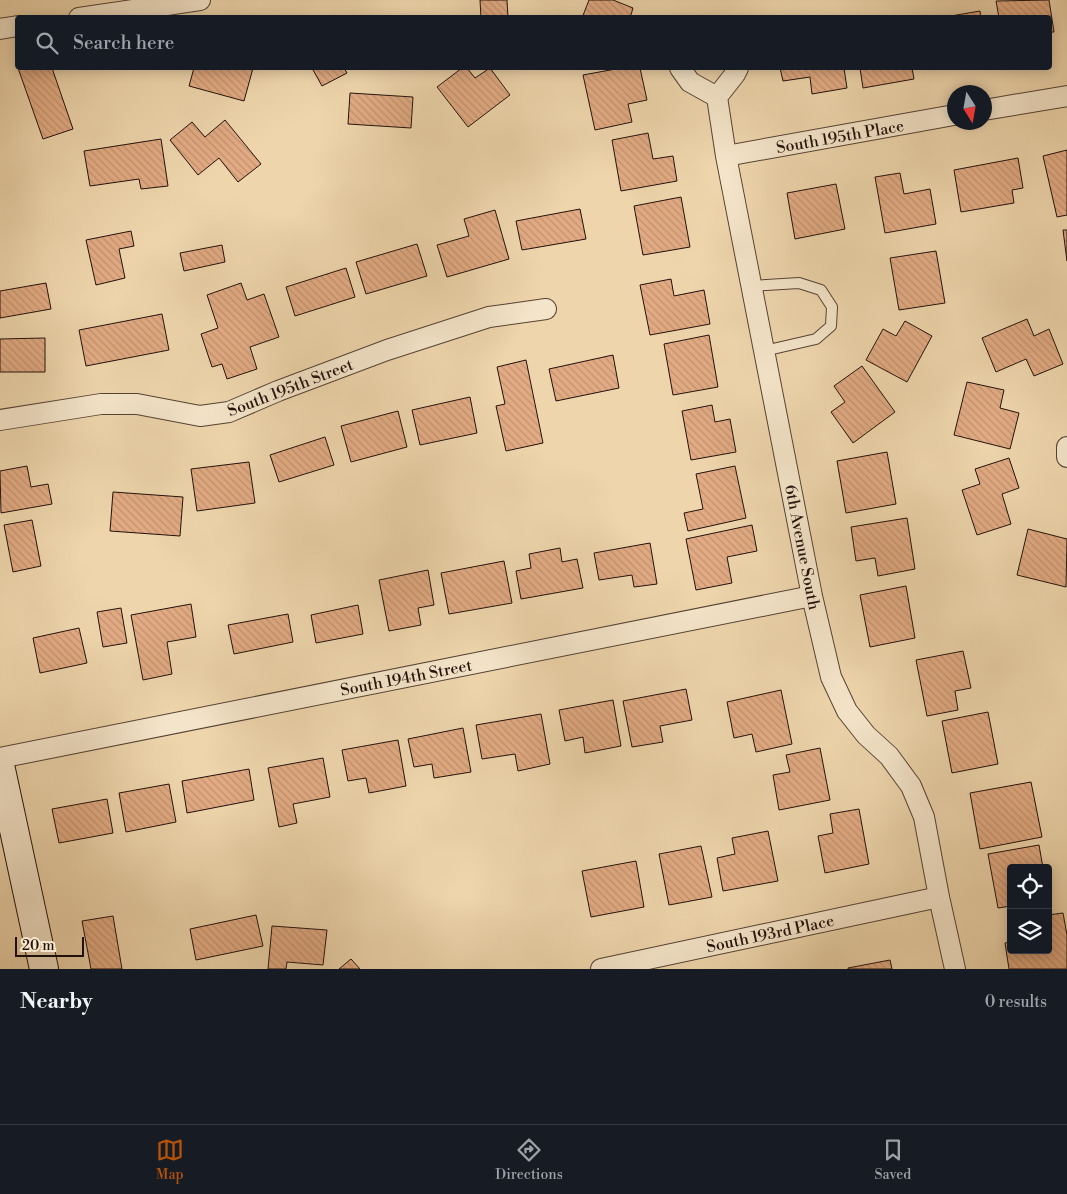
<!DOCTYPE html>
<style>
:root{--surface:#171b24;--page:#20242c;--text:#f1f3f6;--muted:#9ea1a6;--line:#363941;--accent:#b45309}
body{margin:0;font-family:"Libre Bodoni",serif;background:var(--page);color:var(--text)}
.controls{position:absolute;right:15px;bottom:15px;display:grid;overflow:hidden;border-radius:5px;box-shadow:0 2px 12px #0003}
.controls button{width:45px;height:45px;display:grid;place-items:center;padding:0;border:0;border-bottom:1px solid var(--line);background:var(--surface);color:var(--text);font:25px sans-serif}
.compass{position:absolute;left:947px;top:85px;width:45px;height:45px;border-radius:50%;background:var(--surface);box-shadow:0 2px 12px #0003;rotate:169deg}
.scale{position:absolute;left:15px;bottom:12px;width:69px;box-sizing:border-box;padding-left:5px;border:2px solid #22110b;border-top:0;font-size:14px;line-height:18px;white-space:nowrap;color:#22110b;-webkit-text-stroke:4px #f4e4c9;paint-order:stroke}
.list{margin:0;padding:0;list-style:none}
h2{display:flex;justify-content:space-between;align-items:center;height:65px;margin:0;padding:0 20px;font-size:21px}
h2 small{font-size:16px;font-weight:400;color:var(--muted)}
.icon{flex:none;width:28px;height:28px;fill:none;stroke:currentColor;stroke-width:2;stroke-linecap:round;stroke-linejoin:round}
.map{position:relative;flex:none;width:1067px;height:969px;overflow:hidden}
.search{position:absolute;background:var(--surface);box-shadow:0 2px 12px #0003;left:15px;right:15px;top:15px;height:55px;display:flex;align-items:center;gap:12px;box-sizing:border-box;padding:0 18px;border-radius:5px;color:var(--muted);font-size:19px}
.sheet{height:155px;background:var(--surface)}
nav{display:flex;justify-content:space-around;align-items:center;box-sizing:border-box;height:70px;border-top:1px solid var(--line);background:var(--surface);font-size:14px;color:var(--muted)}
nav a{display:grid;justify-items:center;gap:2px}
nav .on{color:var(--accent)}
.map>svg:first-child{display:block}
.building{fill:url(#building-back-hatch);stroke:#22110b}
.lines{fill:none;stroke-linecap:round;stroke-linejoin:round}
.lane-casing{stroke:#554233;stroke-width:12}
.street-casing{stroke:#554233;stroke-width:22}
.secondary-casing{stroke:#22110b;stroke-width:30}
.lane{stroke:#f4e4c9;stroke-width:10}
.street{stroke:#f4e4c9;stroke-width:20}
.secondary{stroke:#f4e4c9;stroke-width:28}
.labels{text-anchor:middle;stroke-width:4;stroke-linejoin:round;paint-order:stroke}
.street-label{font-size:16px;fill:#22110b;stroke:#f4e4c9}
</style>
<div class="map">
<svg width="1067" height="969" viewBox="0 0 1067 969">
<defs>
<pattern id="building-back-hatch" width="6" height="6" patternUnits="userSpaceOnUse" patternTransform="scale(1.25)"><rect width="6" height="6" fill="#e2ab83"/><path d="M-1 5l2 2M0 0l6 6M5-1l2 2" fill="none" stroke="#c29270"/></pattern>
</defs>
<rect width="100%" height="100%" fill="#eed5ac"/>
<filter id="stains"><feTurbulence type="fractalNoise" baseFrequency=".004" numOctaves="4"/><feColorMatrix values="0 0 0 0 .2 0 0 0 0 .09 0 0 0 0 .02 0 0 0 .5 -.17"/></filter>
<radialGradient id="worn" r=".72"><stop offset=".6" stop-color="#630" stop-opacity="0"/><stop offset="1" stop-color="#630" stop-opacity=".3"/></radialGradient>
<!-- building -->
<path class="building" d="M480,0H507L508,18H481Z
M589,0H613L633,8L630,18H582Z
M1049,0L1054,32H1050V18H999L996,1Z
M980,11L981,18H939Z
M18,68H52L73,129L43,139Z
M194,68H253L244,101L189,86Z
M312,68H344L347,73L322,86Z
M462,68H467L475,78L490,68L510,95L468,127L437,87Z
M621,68H640L647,100L628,104L632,122L595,130L583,75Z
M780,68H844L847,88L812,94L810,77L783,81Z
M860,68H912L914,79L863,88Z
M350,93L413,97L411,128L348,124Z
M225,120L261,164L238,182L219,158L198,175L170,140L192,122L205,137Z
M648,133L653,159L673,156L677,181L621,191L612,140Z
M161,139L168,186L141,189L139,179L90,186L84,151Z
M1067,150V215L1057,217L1043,156Z
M1018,158L1023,188L1012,190L1014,203L961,212L954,170Z
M900,173L904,194L930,189L936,224L885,233L875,177Z
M836,184L845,229L795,239L787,193Z
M681,197L690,247L643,255L634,206Z
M580,209L586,239L522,250L516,221Z
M495,210L509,259L447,277L437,245L469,236L464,219Z
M1063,230H1067V261Z
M131,231L134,246L119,249L125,278L96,285L86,240Z
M417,244L427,276L366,294L356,262Z
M222,245L225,262L184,271L180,253Z
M936,251L945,303L899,310L890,258Z
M346,268L355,297L295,316L286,287Z
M671,279L674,296L704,290L710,324L650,335L640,285Z
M46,283L51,309L0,318V291Z
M241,283L247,300L264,294L279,337L250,347L257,369L227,379L222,364L212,367L201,334L218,328L207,295Z
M162,314L169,350L86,366L79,330Z
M1027,319L1034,336L1049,329L1063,364L1034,376L1026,359L996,372L982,338Z
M905,321L932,336L907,382L866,360L883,329L896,336Z
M709,335L718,387L673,395L664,344Z
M45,338V372H0V339Z
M613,355L619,388L556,401L549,369Z
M526,360L543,443L506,451L496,406L505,404L497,367Z
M862,366L895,412L853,443L831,412L845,402L834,386Z
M967,382L1004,390L1000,408L1019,413L1010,449L954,435Z
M470,397L477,433L420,445L412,410Z
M712,405L715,422L730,419L736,452L691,460L682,411Z
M398,411L407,447L351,462L341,426Z
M325,437L334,465L279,482L270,455Z
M887,452L896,504L846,513L837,461Z
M1009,458L1019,488L1002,494L1011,524L977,535L962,490L980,484L975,469Z
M249,462L255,503L197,511L191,469Z
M27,466L31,487L48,484L52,504L1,513L0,471Z
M735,466L746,518L688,531L684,513L703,509L696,474Z
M113,492L183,497L180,536L110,531Z
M907,518L915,569L878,576L875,558L856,561L851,527Z
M32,520L41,566L13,572L4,525Z
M752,525L757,551L727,557L732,583L696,590L686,539Z
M1028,529L1067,539L1066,587L1017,575Z
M650,543L657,584L634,587L632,575L599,580L594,553Z
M560,548L562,562L577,559L583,588L521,599L516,571L531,568L529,554Z
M504,561L512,603L449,614L441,573Z
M428,570L434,605L418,608L421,625L389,631L379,580Z
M906,586L915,638L870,647L860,595Z
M191,604L196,637L167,642L172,674L143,680L131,615Z
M358,605L363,634L316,643L311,615Z
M121,608L127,643L103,647L97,612Z
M288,614L293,642L234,654L228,625Z
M79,628L87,663L40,673L33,638Z
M963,651L971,688L955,691L958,710L927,716L916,660Z
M686,689L692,720L660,726L663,742L632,747L623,701Z
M781,690L792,744L756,752L752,734L734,738L727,702Z
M613,700L621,746L585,753L583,737L565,741L559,710Z
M988,712L998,764L952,773L942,721Z
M541,714L550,764L518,771L515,754L482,759L476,725Z
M463,728L471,772L434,778L432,764L414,767L408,739Z
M398,740L406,786L369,793L366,778L348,781L342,750Z
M820,748L830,800L779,810L773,775L790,772L786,755Z
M323,758L330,797L293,804L297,823L279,827L268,768Z
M249,769L254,800L187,813L182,781Z
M1031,782L1042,837L980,849L970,793Z
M169,784L176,822L126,832L119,793Z
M107,799L113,833L59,843L52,809Z
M859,809L869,864L825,873L818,836L833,833L830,814Z
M768,831L778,881L723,891L717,858L735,854L732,838Z
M1039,845L1043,868H1011V906L998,908L988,854Z
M701,846L712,897L669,905L659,854Z
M636,861L644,907L591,917L582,871Z
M1063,913L1067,935V969H1009L1005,943L1011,942V950H1048V915Z
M256,915L263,946L196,960L190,929Z
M113,916L122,969H91L82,921Z
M272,926L327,930L323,965L287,962L286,969H268Z
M351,959L360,969H339Z
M890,960L892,969H848V968Z"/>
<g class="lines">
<!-- lane casing -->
<g class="lane-casing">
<path id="lane" d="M751,286L799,283L821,290L832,307L831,326L816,339L764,351"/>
</g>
<!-- street casing -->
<g class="street-casing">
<path id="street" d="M79,18L200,0
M0,29L18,26
M680,68L690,82L717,97
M738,68L735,74L717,97L726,156L812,596L831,677L847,711L866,735L889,756L911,786L924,817L939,897L955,969
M984,110L1067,96
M726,156L954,115
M0,420L101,404H137L200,416L229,412L278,391L387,350L489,317L546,309
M1067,447V457
M0,758L812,596
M601,969L939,897"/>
</g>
<!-- secondary casing -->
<g class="secondary-casing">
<path id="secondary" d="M0,765L44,969"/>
</g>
<!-- lane -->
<use href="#lane" class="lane"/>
<!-- street -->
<use href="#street" class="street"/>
<!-- secondary -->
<use href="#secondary" class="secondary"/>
</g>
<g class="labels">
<!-- street labels -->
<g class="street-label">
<text transform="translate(840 136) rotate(-10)" y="6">South 195th Place</text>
<text transform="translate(290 387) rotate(-21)" y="6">South 195th Street</text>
<text transform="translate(803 547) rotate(79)" y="6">6th Avenue South</text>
<text transform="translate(406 677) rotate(-11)" y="6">South 194th Street</text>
<text transform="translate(770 933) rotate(-12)" y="6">South 193rd Place</text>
</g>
</g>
<rect width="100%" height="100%" filter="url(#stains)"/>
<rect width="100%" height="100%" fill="url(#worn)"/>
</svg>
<div class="controls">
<button><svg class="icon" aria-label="locate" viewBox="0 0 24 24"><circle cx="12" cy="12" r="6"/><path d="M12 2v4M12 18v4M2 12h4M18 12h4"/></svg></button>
<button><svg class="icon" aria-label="layers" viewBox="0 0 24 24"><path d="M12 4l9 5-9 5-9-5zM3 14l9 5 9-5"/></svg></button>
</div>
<svg class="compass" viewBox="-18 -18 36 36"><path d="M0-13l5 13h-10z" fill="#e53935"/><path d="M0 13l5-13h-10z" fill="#9ea1a6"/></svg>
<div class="scale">20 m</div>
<div class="search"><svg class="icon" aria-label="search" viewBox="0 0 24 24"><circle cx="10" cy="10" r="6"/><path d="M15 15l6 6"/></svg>Search here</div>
</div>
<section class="sheet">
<h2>Nearby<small>0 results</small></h2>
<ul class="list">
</ul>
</section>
<nav>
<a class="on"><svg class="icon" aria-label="map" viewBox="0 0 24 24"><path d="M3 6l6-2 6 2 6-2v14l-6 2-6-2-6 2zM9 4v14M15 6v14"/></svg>Map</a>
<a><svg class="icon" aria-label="directions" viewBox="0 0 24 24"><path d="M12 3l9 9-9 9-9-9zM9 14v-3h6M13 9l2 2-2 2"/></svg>Directions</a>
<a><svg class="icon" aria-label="saved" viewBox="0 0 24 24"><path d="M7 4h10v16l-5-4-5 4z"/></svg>Saved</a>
</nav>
